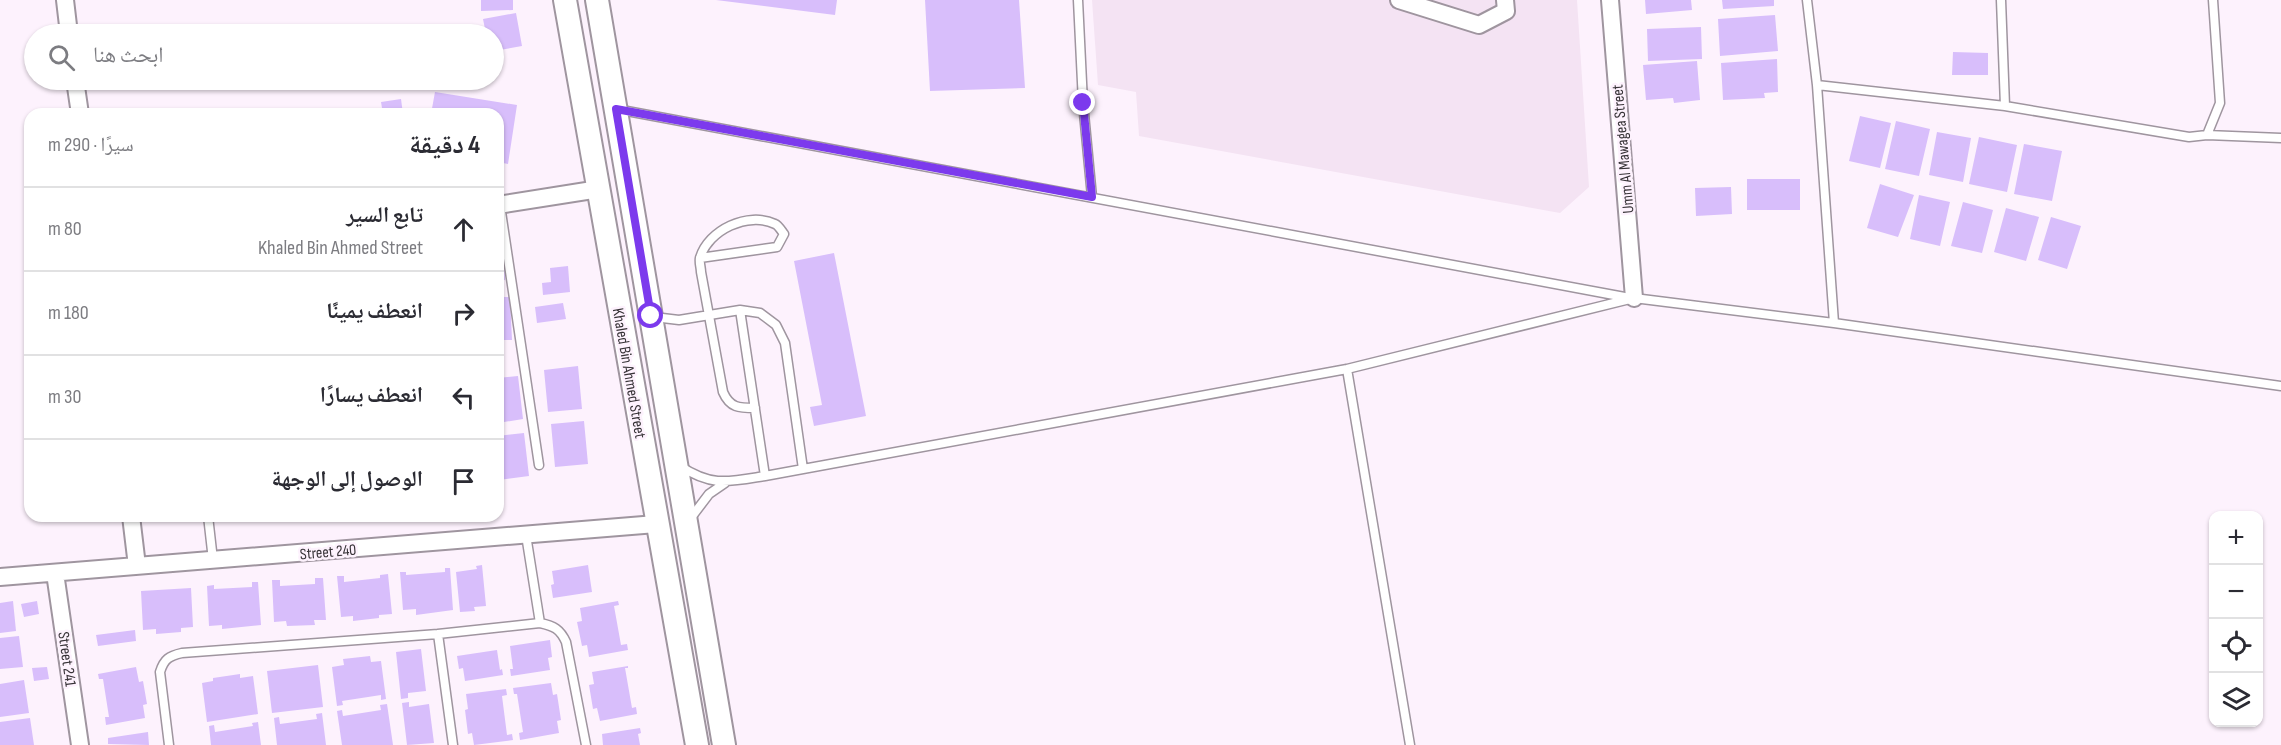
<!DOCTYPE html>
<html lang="ar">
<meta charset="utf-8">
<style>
:root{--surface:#fff;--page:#f7f7f7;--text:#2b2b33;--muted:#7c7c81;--line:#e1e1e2}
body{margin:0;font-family:"Sofia Sans Condensed","Noto Naskh Arabic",sans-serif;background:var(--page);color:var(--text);direction:rtl}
.controls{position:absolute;right:18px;bottom:18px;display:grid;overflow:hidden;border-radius:12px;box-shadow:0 2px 4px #0004}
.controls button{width:54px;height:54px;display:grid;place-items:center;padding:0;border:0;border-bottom:2px solid var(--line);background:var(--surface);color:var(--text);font:30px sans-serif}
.stop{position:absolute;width:18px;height:18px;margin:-14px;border:4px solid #7c3aed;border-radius:50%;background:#fff}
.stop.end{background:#7c3aed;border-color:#fff;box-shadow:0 2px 6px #0008}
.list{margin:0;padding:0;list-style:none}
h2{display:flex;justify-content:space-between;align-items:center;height:78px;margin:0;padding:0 24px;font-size:26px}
h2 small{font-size:20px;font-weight:400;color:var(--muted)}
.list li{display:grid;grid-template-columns:39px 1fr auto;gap:18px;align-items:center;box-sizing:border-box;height:84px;padding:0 24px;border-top:2px solid var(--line)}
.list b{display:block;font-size:22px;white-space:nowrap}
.list p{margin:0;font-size:20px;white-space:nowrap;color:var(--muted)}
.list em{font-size:20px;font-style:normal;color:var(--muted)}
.icon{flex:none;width:33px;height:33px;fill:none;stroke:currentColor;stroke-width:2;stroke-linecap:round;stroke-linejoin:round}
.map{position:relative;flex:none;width:2281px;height:745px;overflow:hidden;direction:ltr}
.search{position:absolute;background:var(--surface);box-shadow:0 2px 4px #0004;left:24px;top:24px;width:480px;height:66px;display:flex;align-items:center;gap:15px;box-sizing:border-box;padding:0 21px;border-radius:33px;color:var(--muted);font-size:22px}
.panel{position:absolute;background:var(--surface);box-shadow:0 2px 4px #0004;left:24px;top:108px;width:480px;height:414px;border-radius:18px;direction:rtl}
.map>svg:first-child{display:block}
.built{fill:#f4e3f3}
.building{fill:#d8befb}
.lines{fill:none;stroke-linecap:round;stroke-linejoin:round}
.service-casing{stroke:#9f959f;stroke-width:11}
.minor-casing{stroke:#9f959f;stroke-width:20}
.secondary-casing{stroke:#9f959f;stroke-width:26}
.service{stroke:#fff;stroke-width:8}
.minor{stroke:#fff;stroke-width:16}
.secondary{stroke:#fff;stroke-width:22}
.route{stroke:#7c3aed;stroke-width:8}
.labels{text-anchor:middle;stroke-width:5;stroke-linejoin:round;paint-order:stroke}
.street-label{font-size:16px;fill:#373337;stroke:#fdf2fd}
</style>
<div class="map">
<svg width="2281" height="745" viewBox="0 0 2281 745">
<rect width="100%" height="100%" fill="#fdf2fd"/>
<!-- built -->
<path class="built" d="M1092,0H1577L1589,187L1560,213L1139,136L1136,92L1098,85Z"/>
<!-- building -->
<path class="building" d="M481,0H513V10L481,11Z
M716,0H837L835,15Z
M925,0H1019L1025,88L930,91Z
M1645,0H1691L1692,10L1646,14Z
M1722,0H1774V6L1723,9Z
M516,13L522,46L494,51V34H486L483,19Z
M1775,15L1778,51L1720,56L1718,19Z
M1701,27L1702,59L1648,61L1647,29Z
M1953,52L1988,53V75H1952Z
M1777,59L1778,92L1764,93L1765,98L1723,100L1721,63Z
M1697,61L1700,100L1674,103L1673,98L1646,100L1643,65Z
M435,92L517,105L508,164L498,162V114H431Z
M401,99L403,114H383L381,102Z
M1860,116L1891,123L1880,168L1849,161Z
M1896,121L1930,129L1919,176L1885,169Z
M1937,132L1971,138L1963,182L1929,175Z
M1979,137L2017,145L2007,192L1969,184Z
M2024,144L2062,151L2052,201L2014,194Z
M1747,179H1800V210H1747Z
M1880,184L1914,195L1898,237L1867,228Z
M1731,187L1732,214L1696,216L1695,188Z
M1919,195L1950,202L1940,246L1910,239Z
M1963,202L1993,210L1982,253L1951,246Z
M2006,208L2039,217L2026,261L1994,252Z
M2051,217L2081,226L2067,269L2038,260Z
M503,236L505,280L498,281V237Z
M834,253L866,416L814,426L810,407L822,405L794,261Z
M568,266L570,292L543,295L542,283L551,282L550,268Z
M498,297H510L512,340H498Z
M563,303L566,319L537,323L535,307Z
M578,366L582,409L548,412L544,370Z
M518,376L523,419L498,423V378Z
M584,421L588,464L555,467L551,424Z
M524,433L529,476L499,480L498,436Z
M482,565L486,606L474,607L475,611L460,612L456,572L477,569L476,566Z
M588,565L592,592L553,598L551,585L554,584L552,571Z
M445,568H450L453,610L416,615V609L403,610L400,572H406V575L445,572Z
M388,574L392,614L379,615V618L353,621V616L341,617L337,576H344V582L380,578V575Z
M315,578H323L326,620H314L315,625L287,626L286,621L274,622L272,580H280V586L315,584Z
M252,582H258L261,625L222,629V625L209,626L207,586L214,585V589L252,587Z
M191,588L193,627L181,628V632L156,634V629L143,630L141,591Z
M13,601L16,631L0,633V603Z
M37,601L39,614L24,617L21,604Z
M618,601L619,605L614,606L621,645L627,644L628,650L589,657L587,645L582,646L577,622L582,621L580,608Z
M135,630L136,641L98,646L96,635Z
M19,636L23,667L0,669V638Z
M550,640L552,657L548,658L550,670L511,676L510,669H513L510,646Z
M421,649L426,691L408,693V698L401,699L396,652Z
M497,650L500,670L502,669L503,675L465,681L463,668L459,669L457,656Z
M370,656L371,662L381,661L386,699L381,700V695L342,701L343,705L337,706L332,667L344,665L343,659Z
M318,665L323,707L272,713L267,671Z
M628,666V668H625L632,708L636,707L637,714L600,721L597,708L593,709L589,685L594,684L592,672Z
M47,667L49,679L34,681L32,668Z
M136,667L139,682L143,681L147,704L143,705L145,718L106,725L105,717H109L103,679H99L98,674Z
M240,674V678L253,676L258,714L207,722L202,683L213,681V678Z
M24,680L29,713L0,717V684Z
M551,683L553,695L557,694L561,720L557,721L559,733L520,740L519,733L523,732L517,694H514L513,688Z
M506,689L507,695L502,696L507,735L512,734L513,740L474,745L472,733L468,734L465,710L468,709L466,694Z
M409,702V707L429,704L434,743L407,745L402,703Z
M387,704L393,745H342L337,711L342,710L343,716L381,710L380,705Z
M322,713L326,745H277L274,718L279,717L280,724L317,719L316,714Z
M30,718L34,745H0V722Z
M258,722L261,745H211L209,726L214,725L215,732L253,726L252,723Z
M640,728L641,733L638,734L640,745H603L602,734Z
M148,732L149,745L108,744V738Z"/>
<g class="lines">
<!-- service casing -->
<g class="service-casing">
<path id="service" d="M1078,0L1083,103L1092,197
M1807,0L1817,85L1834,323
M2001,0L2005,106
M1817,85L2005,106L2189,137L2207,135L2220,103L2213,0
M616,109L1630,298
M2207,135L2281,138
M500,205L539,465
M700,258L777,247L784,234C781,230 778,225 775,224C748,211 708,230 700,258C699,262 701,268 701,272L723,392C730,408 739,408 755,408
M740,310L765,476
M654,317L679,320L740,310L760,313L776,325L785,343L803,469
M1347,369L1410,745
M680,466C712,487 728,482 765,476L1347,369L1634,298L1834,323L2281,386
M208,516L213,560
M690,519L709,494L725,483
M526,535L540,623
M438,634L453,745
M169,745L160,672C164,659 169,656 182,653L438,634L540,623C554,626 560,629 566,642L586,745"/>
</g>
<!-- minor casing -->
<g class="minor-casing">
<path id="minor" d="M65,0L69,34
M1399,0L1479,25L1506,11L1505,0
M1610,0L1634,298
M75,80L80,114
M498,205L599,189
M131,516L137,566
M55,573L80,745
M0,577L656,524"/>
</g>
<!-- secondary casing -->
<g class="secondary-casing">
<path id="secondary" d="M565,0L697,745
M597,0L724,745"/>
</g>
<!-- service -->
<use href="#service" class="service"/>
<!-- minor -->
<use href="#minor" class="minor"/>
<!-- secondary -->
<use href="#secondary" class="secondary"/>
</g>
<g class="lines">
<!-- route -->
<path class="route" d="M651,316L616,109L1092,197L1083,103"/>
</g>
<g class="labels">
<!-- street labels -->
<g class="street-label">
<text transform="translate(1622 149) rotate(-95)" y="6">Umm Al Mawagea Street</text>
<text transform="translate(630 373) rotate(80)" y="6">Khaled Bin Ahmed Street</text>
<text transform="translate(328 551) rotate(-5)" y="6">Street 240</text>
<text transform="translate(68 659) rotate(82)" y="6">Street 241</text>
</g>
</g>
</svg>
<div class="controls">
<button>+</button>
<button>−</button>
<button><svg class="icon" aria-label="locate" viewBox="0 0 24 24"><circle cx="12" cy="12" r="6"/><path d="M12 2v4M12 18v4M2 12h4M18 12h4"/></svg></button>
<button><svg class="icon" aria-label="layers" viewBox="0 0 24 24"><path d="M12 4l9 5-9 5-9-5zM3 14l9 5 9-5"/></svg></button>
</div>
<div class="stop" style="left:651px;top:316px"></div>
<div class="stop end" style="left:1083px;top:103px"></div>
<div class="search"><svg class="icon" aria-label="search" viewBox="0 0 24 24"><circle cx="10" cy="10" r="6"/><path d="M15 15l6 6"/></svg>ابحث هنا</div>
<section class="panel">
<h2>4 دقيقة<small>سيرًا · 290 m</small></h2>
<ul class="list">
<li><svg class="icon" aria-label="ahead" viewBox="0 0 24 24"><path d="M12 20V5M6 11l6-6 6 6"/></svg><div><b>تابع السير</b><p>Khaled Bin Ahmed Street</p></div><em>80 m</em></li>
<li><svg class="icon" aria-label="right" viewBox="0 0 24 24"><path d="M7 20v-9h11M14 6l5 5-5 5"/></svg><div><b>انعطف يمينًا</b></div><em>180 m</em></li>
<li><svg class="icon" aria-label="left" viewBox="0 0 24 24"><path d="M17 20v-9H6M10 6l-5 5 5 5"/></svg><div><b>انعطف يسارًا</b></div><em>30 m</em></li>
<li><svg class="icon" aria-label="arrive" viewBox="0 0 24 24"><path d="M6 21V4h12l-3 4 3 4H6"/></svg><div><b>الوصول إلى الوجهة</b></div></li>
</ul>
</section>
</div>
